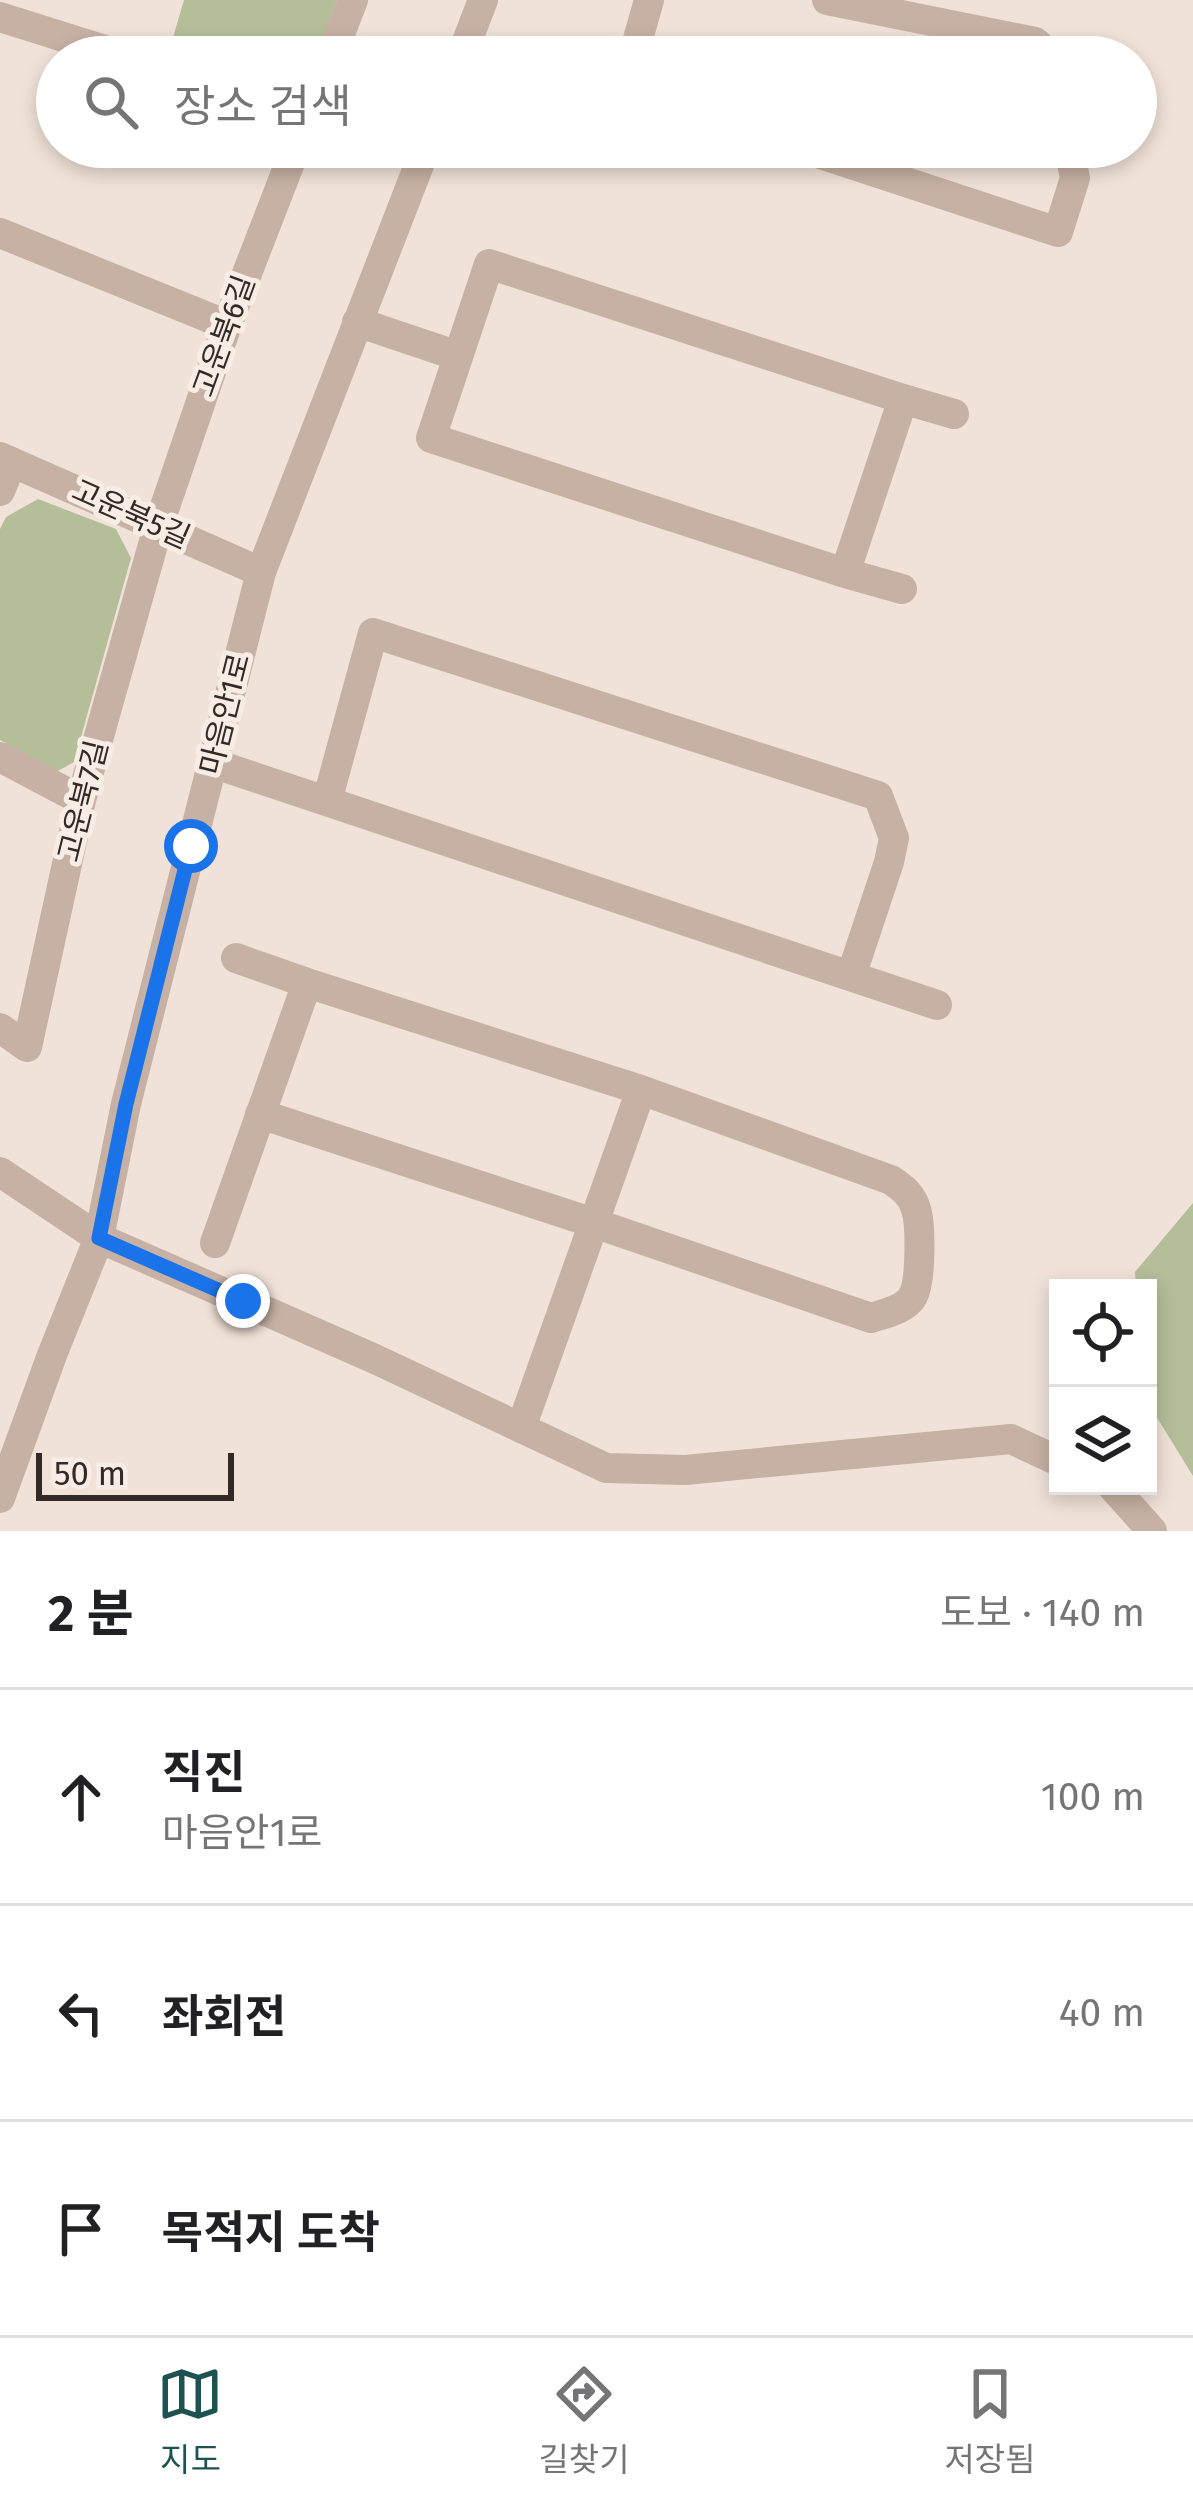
<!DOCTYPE html>
<html lang="ko">
<meta charset="utf-8">
<style>
:root{--surface:#fff;--page:#f2f2f2;--text:#202124;--muted:#757577;--line:#e0e0e0;--accent:#1d5251}
body{margin:0;font-family:"Fira Sans","Noto Sans KR",sans-serif;background:var(--page);color:var(--text)}
.controls{position:absolute;right:36px;bottom:36px;display:grid;overflow:hidden;border-radius:0px;box-shadow:0 6px 18px #0003}
.controls button{width:108px;height:108px;display:grid;place-items:center;padding:0;border:0;border-bottom:3px solid var(--line);background:var(--surface);color:var(--text);font:60px sans-serif}
.scale{position:absolute;left:36px;bottom:30px;width:198px;box-sizing:border-box;padding-left:12px;border:6px solid #332926;border-top:0;font-size:33px;line-height:42px;white-space:nowrap;color:#332926;-webkit-text-stroke:9px #f8ede4;paint-order:stroke}
.stop{position:absolute;width:36px;height:36px;margin:-27px;border:9px solid #1a73e8;border-radius:50%;background:#fff}
.stop.end{background:#1a73e8;border-color:#fff;box-shadow:0 3px 12px #0008}
.list{margin:0;padding:0;list-style:none}
h2{display:flex;justify-content:space-between;align-items:center;height:156px;margin:0;padding:0 48px;font-size:51px}
h2 small{font-size:39px;font-weight:400;color:var(--muted)}
.list li{display:grid;grid-template-columns:78px 1fr auto;gap:36px;align-items:center;box-sizing:border-box;height:216px;padding:0 48px;border-top:3px solid var(--line)}
.list b{display:block;font-size:45px;white-space:nowrap}
.list p{margin:0;font-size:39px;white-space:nowrap;color:var(--muted)}
.list em{font-size:39px;font-style:normal;color:var(--muted)}
.icon{flex:none;width:66px;height:66px;fill:none;stroke:currentColor;stroke-width:2;stroke-linecap:round;stroke-linejoin:round}
.map{position:relative;flex:none;width:1193px;height:1531px;overflow:hidden}
.search{position:absolute;background:var(--surface);box-shadow:0 6px 18px #0003;left:36px;right:36px;top:36px;height:132px;display:flex;align-items:center;gap:30px;box-sizing:border-box;padding:0 42px;border-radius:66px;color:var(--muted);font-size:45px}
.sheet{height:804px;background:var(--surface)}
nav{display:flex;justify-content:space-around;align-items:center;box-sizing:border-box;height:168px;border-top:3px solid var(--line);background:var(--surface);font-size:33px;color:var(--muted)}
nav a{display:grid;justify-items:center;gap:6px}
nav .on{color:var(--accent)}
.map>svg:first-child{display:block}
.green{fill:#b4be99}
.lines{fill:none;stroke-linecap:round;stroke-linejoin:round}
.minor{stroke:#c7b1a4;stroke-width:30}
.route{stroke:#1a73e8;stroke-width:15}
.labels{text-anchor:middle;stroke-width:10;stroke-linejoin:round;paint-order:stroke}
.street-label{font-size:30px;fill:#332926;stroke:#f8ede4}
</style>
<div class="map">
<svg width="1193" height="1531" viewBox="0 0 1193 1531">
<rect width="100%" height="100%" fill="#f0e2d8"/>
<!-- green -->
<path class="green" d="M184,0H337L316,57H187L169,51Z
M38,499L116,529L131,558L74,762L56,772L0,740V529L6,517Z
M1193,1203V1476L1148,1403V1288H1136L1135,1272Z"/>
<g class="lines">
<!-- minor -->
<path class="minor" d="M827,0L1035,42L1052,57
M0,17L127,57
M331,57L353,0
M461,57L483,0
M633,57L649,0
M799,147L1058,232L1075,178L1069,147
M0,233L227,325
M357,322L458,356
M903,399L954,414
M0,457L261,572
M0,491L12,462
M845,573L903,399L489,264L431,438L845,573L902,589
M0,757L81,800
M212,763L937,1005
M327,801L373,633L878,796L894,838L889,862L851,976
M236,958L307,983
M0,1028L27,1047L81,800L158,527L227,325L296,147
M0,1172L99,1238L375,1359L606,1468L685,1470L1011,1439L1058,1461
M215,1243L307,983L641,1090L891,1180C903,1188 912,1195 916,1209C921,1225 921,1281 913,1296C905,1310 885,1313 871,1318L594,1223L260,1114
M521,1428L641,1090
M1112,1486L1152,1531
M0,1498L52,1355L99,1238L126,1104L261,572L426,147"/>
</g>
<g class="lines">
<!-- route -->
<path class="route" d="M191,846L126,1104L99,1238L243,1301"/>
</g>
<g class="labels">
<!-- street labels -->
<g class="street-label">
<text transform="translate(224 336) rotate(-70)" y="10">고운북6길</text>
<text transform="translate(131 514) rotate(24)" y="10">고운북5길</text>
<text transform="translate(225 714) rotate(-76)" y="10">마음안1로</text>
<text transform="translate(83 801) rotate(-76)" y="10">고운북7길</text>
</g>
</g>
</svg>
<div class="controls">
<button><svg class="icon" aria-label="locate" viewBox="0 0 24 24"><circle cx="12" cy="12" r="6"/><path d="M12 2v4M12 18v4M2 12h4M18 12h4"/></svg></button>
<button><svg class="icon" aria-label="layers" viewBox="0 0 24 24"><path d="M12 4l9 5-9 5-9-5zM3 14l9 5 9-5"/></svg></button>
</div>
<div class="scale">50 m</div>
<div class="stop" style="left:191px;top:846px"></div>
<div class="stop end" style="left:243px;top:1301px"></div>
<div class="search"><svg class="icon" aria-label="search" viewBox="0 0 24 24"><circle cx="10" cy="10" r="6"/><path d="M15 15l6 6"/></svg>장소 검색</div>
</div>
<section class="sheet">
<h2>2 분<small>도보 · 140 m</small></h2>
<ul class="list">
<li><svg class="icon" aria-label="ahead" viewBox="0 0 24 24"><path d="M12 20V5M6 11l6-6 6 6"/></svg><div><b>직진</b><p>마음안1로</p></div><em>100 m</em></li>
<li><svg class="icon" aria-label="left" viewBox="0 0 24 24"><path d="M17 20v-9H6M10 6l-5 5 5 5"/></svg><div><b>좌회전</b></div><em>40 m</em></li>
<li><svg class="icon" aria-label="arrive" viewBox="0 0 24 24"><path d="M6 21V4h12l-3 4 3 4H6"/></svg><div><b>목적지 도착</b></div></li>
</ul>
</section>
<nav>
<a class="on"><svg class="icon" aria-label="map" viewBox="0 0 24 24"><path d="M3 6l6-2 6 2 6-2v14l-6 2-6-2-6 2zM9 4v14M15 6v14"/></svg>지도</a>
<a><svg class="icon" aria-label="directions" viewBox="0 0 24 24"><path d="M12 3l9 9-9 9-9-9zM9 14v-3h6M13 9l2 2-2 2"/></svg>길찾기</a>
<a><svg class="icon" aria-label="saved" viewBox="0 0 24 24"><path d="M7 4h10v16l-5-4-5 4z"/></svg>저장됨</a>
</nav>
